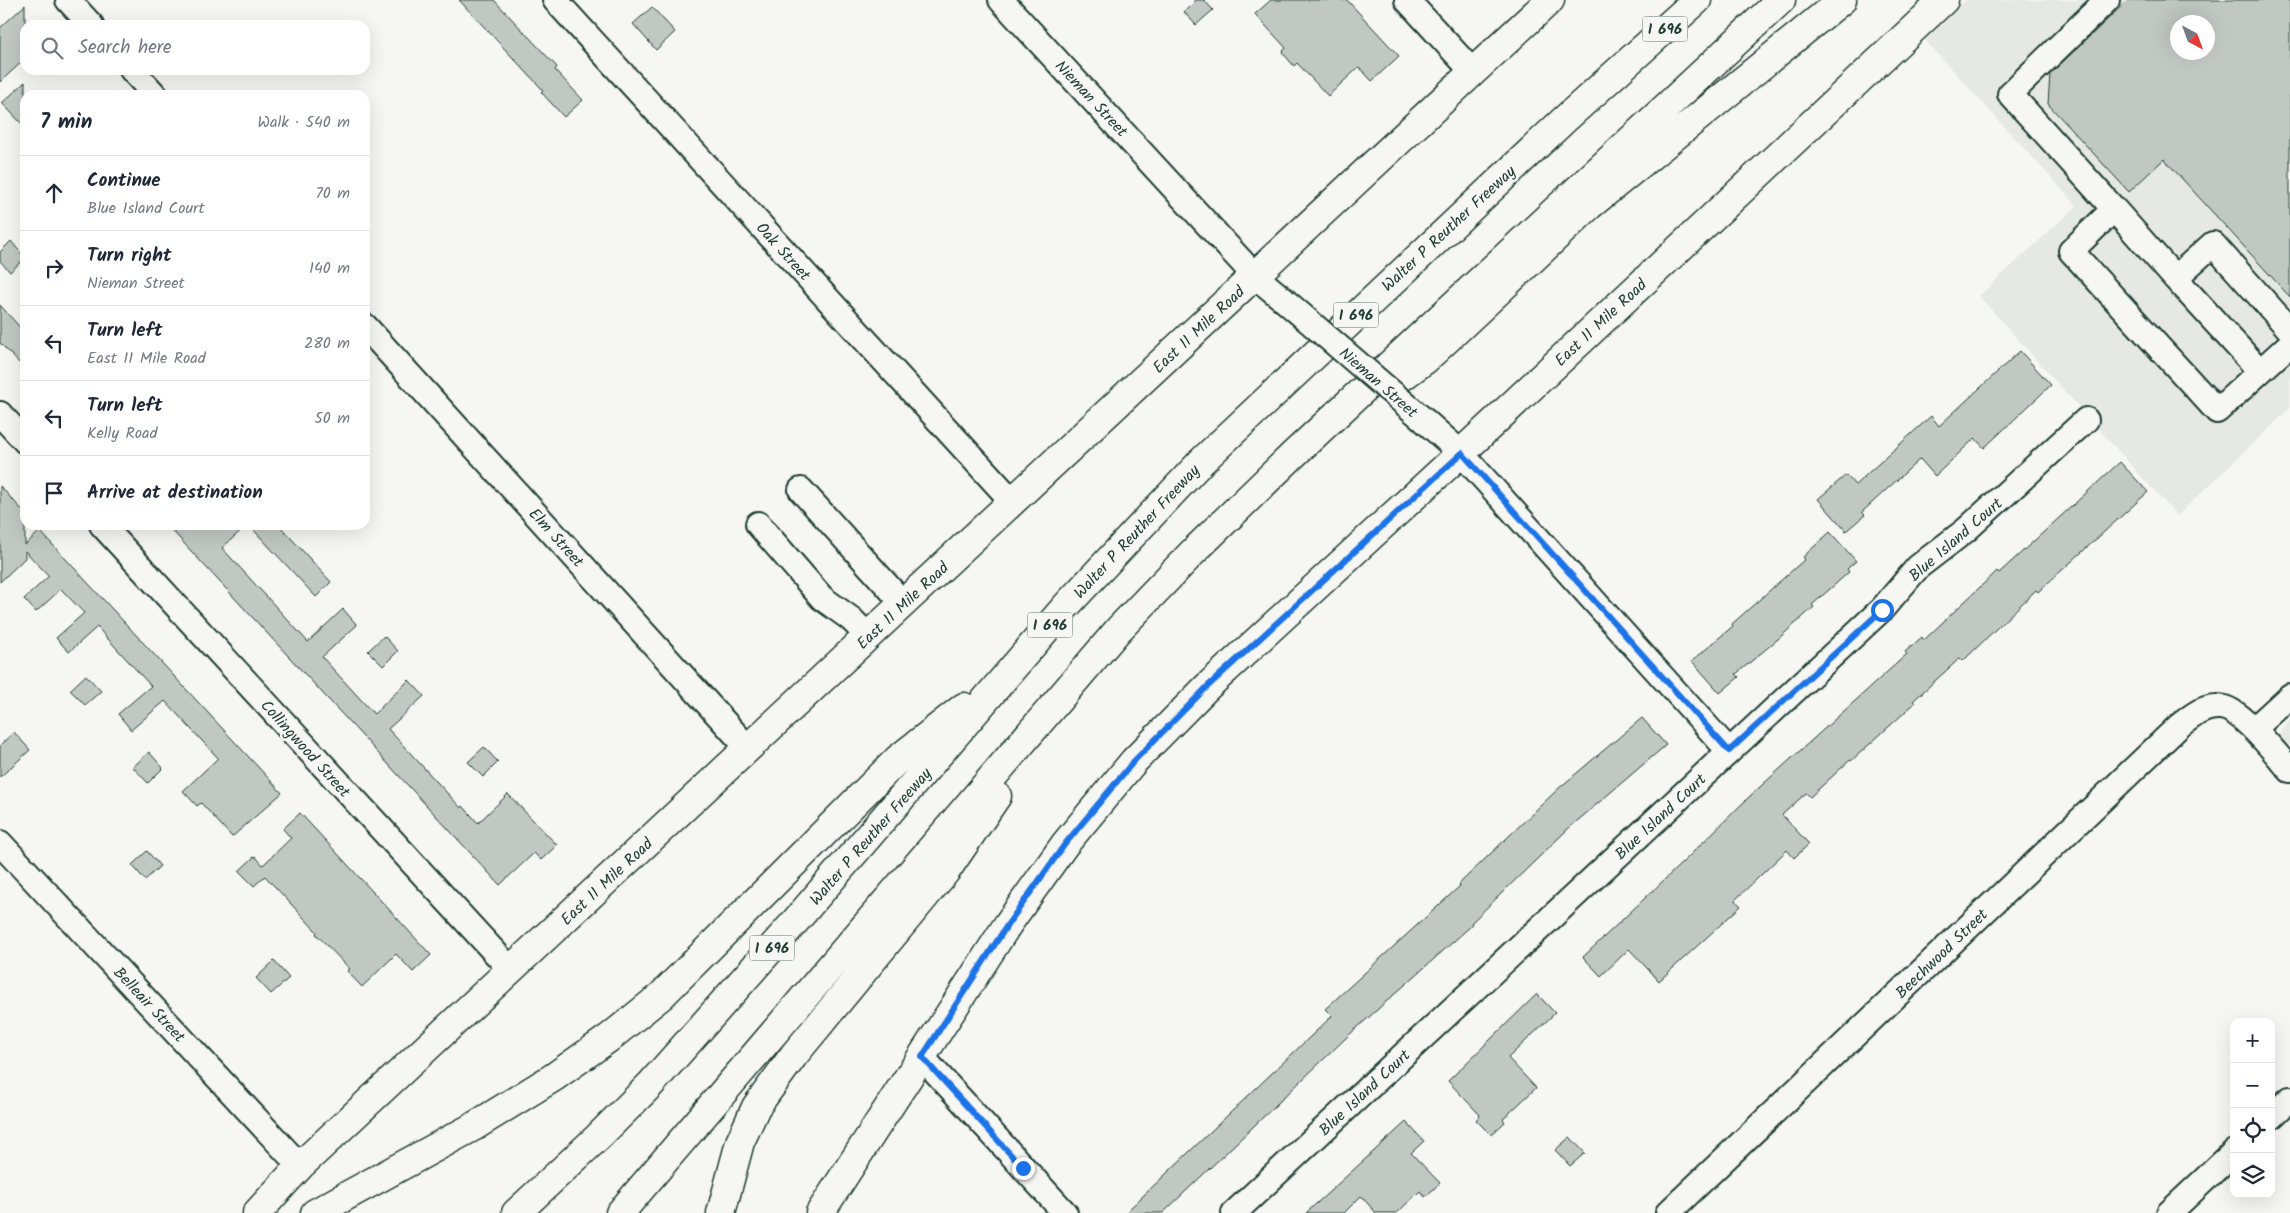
<!DOCTYPE html>
<meta charset="utf-8">
<style>
:root{--surface:#fff;--page:#f6f6f7;--text:#1f2937;--muted:#747a83;--line:#e0e1e3}
body{margin:0;font-family:Kalam,sans-serif;background:var(--page);color:var(--text)}
.controls{position:absolute;right:15px;bottom:15px;display:grid;overflow:hidden;border-radius:10px;box-shadow:0 5px 20px #0002}
.controls button{width:45px;height:45px;display:grid;place-items:center;padding:0;border:0;border-bottom:1px solid var(--line);background:var(--surface);color:var(--text);font:25px sans-serif}
.compass{position:absolute;left:2170px;top:15px;width:45px;height:45px;border-radius:50%;background:var(--surface);box-shadow:0 5px 20px #0002;rotate:139deg}
.stop{position:absolute;width:15px;height:15px;margin:-11px;border:4px solid #1a73e8;border-radius:50%;background:#fff}
.stop.end{background:#1a73e8;border-color:#fff;box-shadow:0 1px 5px #0008}
.list{margin:0;padding:0;list-style:none}
h2{display:flex;justify-content:space-between;align-items:center;height:65px;margin:0;padding:0 20px;font-size:21px}
h2 small{font-size:16px;font-weight:400;color:var(--muted)}
.list li{display:grid;grid-template-columns:32px 1fr auto;gap:15px;align-items:center;box-sizing:border-box;height:75px;padding:0 20px;border-top:1px solid var(--line)}
.list b{display:block;font-size:19px;white-space:nowrap}
.list p{margin:0;font-size:16px;white-space:nowrap;color:var(--muted)}
.list em{font-size:16px;font-style:normal;color:var(--muted)}
.icon{flex:none;width:28px;height:28px;fill:none;stroke:currentColor;stroke-width:2;stroke-linecap:round;stroke-linejoin:round}
.map{position:relative;flex:none;width:2290px;height:1213px;overflow:hidden}
.search{position:absolute;background:var(--surface);box-shadow:0 5px 20px #0002;left:20px;top:20px;width:350px;height:55px;display:flex;align-items:center;gap:12px;box-sizing:border-box;padding:0 18px;border-radius:15px;color:var(--muted);font-size:19px}
.panel{position:absolute;background:var(--surface);box-shadow:0 5px 20px #0002;left:20px;top:90px;width:350px;height:440px;border-radius:15px}
.map>svg:first-child{display:block}
.built{fill:#e6e8e4;fill-rule:evenodd}
.building{fill:#c1c8c3;stroke:#1f3d34;fill-rule:evenodd}
.lines{fill:none;stroke-linecap:round;stroke-linejoin:round}
.minor-casing{stroke:#1f3d34;stroke-width:28}
.major-casing{stroke:#1f3d34;stroke-width:31}
.highway-casing{stroke:#1f3d34;stroke-width:31}
.minor{stroke:#f6f6f2;stroke-width:24}
.major{stroke:#f6f6f2;stroke-width:28}
.highway{stroke:#f6f6f2;stroke-width:28}
.minor-bridge-casing{stroke:#1f3d34;stroke-width:28;stroke-linecap:butt}
.minor-bridge{stroke:#f6f6f2;stroke-width:24}
.route{stroke:#1a73e8;stroke-width:6}
.labels{text-anchor:middle;stroke-width:5;stroke-linejoin:round;paint-order:stroke}
.shield{fill:#f6f6f2;stroke:#60746d;stroke-width:1}
.shield-label{font-size:15px;font-weight:bold;fill:#1f3d34}
.street-label{font-size:16px;fill:#1f3d34;stroke:#f6f6f2}
</style>
<div class="map">
<svg width="2290" height="1213" viewBox="0 0 2290 1213">
<rect width="100%" height="100%" fill="#f6f6f2"/>
<filter id="ink" filterUnits="userSpaceOnUse"><feTurbulence type="fractalNoise" baseFrequency=".02" numOctaves="2"/><feDisplacementMap in="SourceGraphic" scale="10" xChannelSelector="R" yChannelSelector="G"/><feConvolveMatrix kernelMatrix="1 2 1 2 8 2 1 2 1" color-interpolation-filters="sRGB"/></filter>
<g filter="url(#ink)">
<!-- built -->
<path class="built" d="M1965,0H2290V408L2177,516L1979,296L2077,206L1924,39ZM2178,22H2208V52H2178Z
M2290,720V766L2274,740Z"/>
<!-- building -->
<path class="building" d="M459,0H494L557,67L555,70L583,100L564,117L541,92L543,90Z
M1196,0H1204L1213,10L1196,25L1184,12Z
M1271,0H1347L1399,56L1372,81L1359,67L1328,96L1297,63L1294,66L1282,52L1286,48L1255,14Z
M2128,0H2290V297L2164,159L2129,192L2048,104L2050,74ZM2178,22H2208V52H2178Z
M25,5V59L0,82V28Z
M652,7L675,32L656,50L633,24Z
M25,82V127L2,103Z
M11,241L25,258L10,272L0,261V252Z
M0,305L25,333V369L0,343Z
M2020,351L2051,385L1984,448L1975,438L1935,476L1920,459L1862,512L1865,515L1846,531L1818,499L1846,475L1855,485L1931,416L1939,426Z
M2120,462L2148,492L2038,592L2036,590L1963,661L1960,658L1913,701L1915,703L1851,761L1850,760L1810,797L1806,793L1782,815L1809,844L1794,858L1787,850L1735,900L1741,906L1659,981L1629,949L1601,976L1583,957L1683,862L1750,796L1907,654L1905,652L1922,637L1924,640L1997,571L1999,573Z
M0,486L25,513V545L40,531L282,793L232,837L201,803L197,806L183,791L218,758L191,729L165,701L131,730L118,714L151,686L97,627L69,652L56,638L84,613L61,589L36,612L24,599L49,576L25,551V558L0,582Z
M167,525H247L222,548L308,642L343,609L357,625L322,657L374,714L409,680L424,696L388,729L461,808L463,806L478,823L508,794L557,845L541,860L534,853L500,885Z
M249,525H279L331,582L316,597Z
M1830,532L1856,561L1847,569L1849,572L1812,605L1814,607L1778,639L1736,674L1739,677L1720,693L1692,661L1733,626L1732,624L1805,559L1803,557Z
M384,636L398,651L383,666L368,651Z
M86,675L101,691L85,705L70,690Z
M1642,718L1666,745L1569,828L1471,923L1472,925L1349,1035L1163,1213H1125L1332,1016L1325,1009L1460,886L1459,884L1558,789Z
M14,732L30,750L0,777V745Z
M484,747L498,762L483,777L468,762Z
M149,752L163,768L148,783L133,767Z
M300,813L431,955L413,972L396,954L362,987L347,971L350,969L316,934L317,932L265,876L254,886L239,871L255,856L263,865L291,838L283,829Z
M147,851L160,866L145,880L132,865Z
M274,961L289,978L271,994L256,978Z
M1537,994L1555,1013L1508,1058L1536,1088L1503,1119L1505,1122L1491,1135L1476,1120L1480,1115L1448,1081Z
M1406,1122L1424,1141L1411,1153L1440,1183L1425,1197L1420,1191L1397,1213H1376L1361,1196L1344,1213H1306Z
M1570,1137L1585,1153L1570,1166L1555,1150Z"/>
<g class="lines">
<!-- minor casing -->
<g class="minor-casing">
<path id="minor" d="M68,0L91,25
M555,0L1013,502
M1001,0L1255,276L1284,300
M1407,0L1473,72
M2107,0L2010,94L2114,209L2071,251L2217,411L2290,344
M132,70L155,95
M2114,209L2175,278L2213,244L2290,330
M2175,278L2260,371
M365,326L748,748
M0,414L25,441
M1425,421L1461,453L1729,751
M801,490L903,603
M758,524L822,598L851,619L868,636
M102,525L511,970
M2254,729L2290,696
M0,843L300,1166
M922,1057L1065,1213
M2271,1117L2290,1099
M1234,1213L1882,609L1918,567L1966,530L2086,420
M1668,1213L2179,726C2191,717 2203,706 2219,707C2240,707 2277,755 2290,770
M2169,1213L2234,1152"/>
</g>
<!-- major casing -->
<g class="major-casing">
<path id="major" d="M257,1213L300,1166L1550,0
M820,1213L1008,924L1065,844L1134,761L1207,687L1461,453L1944,0"/>
</g>
<!-- highway casing -->
<g class="highway-casing">
<path id="highway" d="M1388,387L1425,360L1589,206L1842,0
M315,1213L473,1127L554,1077L609,1038L661,996L898,759L964,707
M516,1213L598,1137L650,1085L793,924L1066,606L1201,462L1564,120L1697,0
M620,1213L1119,629L1194,551L1293,455L1781,0
M721,1213L740,1142L756,1107L794,1055L946,871L997,796"/>
</g>
<!-- minor -->
<use href="#minor" class="minor"/>
<!-- major -->
<use href="#major" class="major"/>
<!-- highway -->
<use href="#highway" class="highway"/>
<!-- minor-bridge casing -->
<g class="minor-bridge-casing">
<path id="minor-bridge" d="M1284,300L1425,421"/>
</g>
<!-- minor-bridge -->
<use href="#minor-bridge" class="minor-bridge"/>
</g>
</g>
<g class="lines" filter="url(#ink)">
<!-- route -->
<path class="route" d="M1023,1168L922,1057L1008,924L1065,844L1134,761L1207,687L1462,453L1729,751L1882,610"/>
</g>
<g class="labels">
<!-- shield labels -->
<g class="shield">
<rect x="1642.5" y="16.5" width="45" height="25" rx="4"/>
<rect x="1333.5" y="302.5" width="45" height="25" rx="4"/>
<rect x="1027.5" y="612.5" width="45" height="25" rx="4"/>
<rect x="749.5" y="935.5" width="45" height="25" rx="4"/>
</g>
<g class="shield-label">
<text x="1665" y="34">I 696</text>
<text x="1356" y="320">I 696</text>
<text x="1050" y="630">I 696</text>
<text x="772" y="953">I 696</text>
</g>
<!-- street labels -->
<g class="street-label">
<text transform="translate(1092 98) rotate(47)" y="6">Nieman Street</text>
<text transform="translate(1448 228) rotate(-43)" y="6">Walter P Reuther Freeway</text>
<text transform="translate(784 251) rotate(48)" y="6">Oak Street</text>
<text transform="translate(1600 322) rotate(-43)" y="6">East 11 Mile Road</text>
<text transform="translate(1198 329) rotate(-43)" y="6">East 11 Mile Road</text>
<text transform="translate(1379 382) rotate(41)" y="6">Nieman Street</text>
<text transform="translate(1136 531) rotate(-47)" y="6">Walter P Reuther Freeway</text>
<text transform="translate(557 537) rotate(48)" y="6">Elm Street</text>
<text transform="translate(1955 539) rotate(-41)" y="6">Blue Island Court</text>
<text transform="translate(902 605) rotate(-43)" y="6">East 11 Mile Road</text>
<text transform="translate(306 748) rotate(48)" y="6">Collingwood Street</text>
<text transform="translate(1660 816) rotate(-43)" y="6">Blue Island Court</text>
<text transform="translate(870 836) rotate(-49)" y="6">Walter P Reuther Freeway</text>
<text transform="translate(606 881) rotate(-43)" y="6">East 11 Mile Road</text>
<text transform="translate(1941 953) rotate(-44)" y="6">Beechwood Street</text>
<text transform="translate(150 1004) rotate(47)" y="6">Belleair Street</text>
<text transform="translate(1364 1092) rotate(-43)" y="6">Blue Island Court</text>
</g>
</g>
</svg>
<div class="controls">
<button>+</button>
<button>−</button>
<button><svg class="icon" aria-label="locate" viewBox="0 0 24 24"><circle cx="12" cy="12" r="6"/><path d="M12 2v4M12 18v4M2 12h4M18 12h4"/></svg></button>
<button><svg class="icon" aria-label="layers" viewBox="0 0 24 24"><path d="M12 4l9 5-9 5-9-5zM3 14l9 5 9-5"/></svg></button>
</div>
<svg class="compass" viewBox="-18 -18 36 36"><path d="M0-13l5 13h-10z" fill="#e53935"/><path d="M0 13l5-13h-10z" fill="#747a83"/></svg>
<div class="stop" style="left:1882px;top:610px"></div>
<div class="stop end" style="left:1023px;top:1168px"></div>
<div class="search"><svg class="icon" aria-label="search" viewBox="0 0 24 24"><circle cx="10" cy="10" r="6"/><path d="M15 15l6 6"/></svg>Search here</div>
<section class="panel">
<h2>7 min<small>Walk · 540 m</small></h2>
<ul class="list">
<li><svg class="icon" aria-label="ahead" viewBox="0 0 24 24"><path d="M12 20V5M6 11l6-6 6 6"/></svg><div><b>Continue</b><p>Blue Island Court</p></div><em>70 m</em></li>
<li><svg class="icon" aria-label="right" viewBox="0 0 24 24"><path d="M7 20v-9h11M14 6l5 5-5 5"/></svg><div><b>Turn right</b><p>Nieman Street</p></div><em>140 m</em></li>
<li><svg class="icon" aria-label="left" viewBox="0 0 24 24"><path d="M17 20v-9H6M10 6l-5 5 5 5"/></svg><div><b>Turn left</b><p>East 11 Mile Road</p></div><em>280 m</em></li>
<li><svg class="icon" aria-label="left" viewBox="0 0 24 24"><path d="M17 20v-9H6M10 6l-5 5 5 5"/></svg><div><b>Turn left</b><p>Kelly Road</p></div><em>50 m</em></li>
<li><svg class="icon" aria-label="arrive" viewBox="0 0 24 24"><path d="M6 21V4h12l-3 4 3 4H6"/></svg><div><b>Arrive at destination</b></div></li>
</ul>
</section>
</div>
